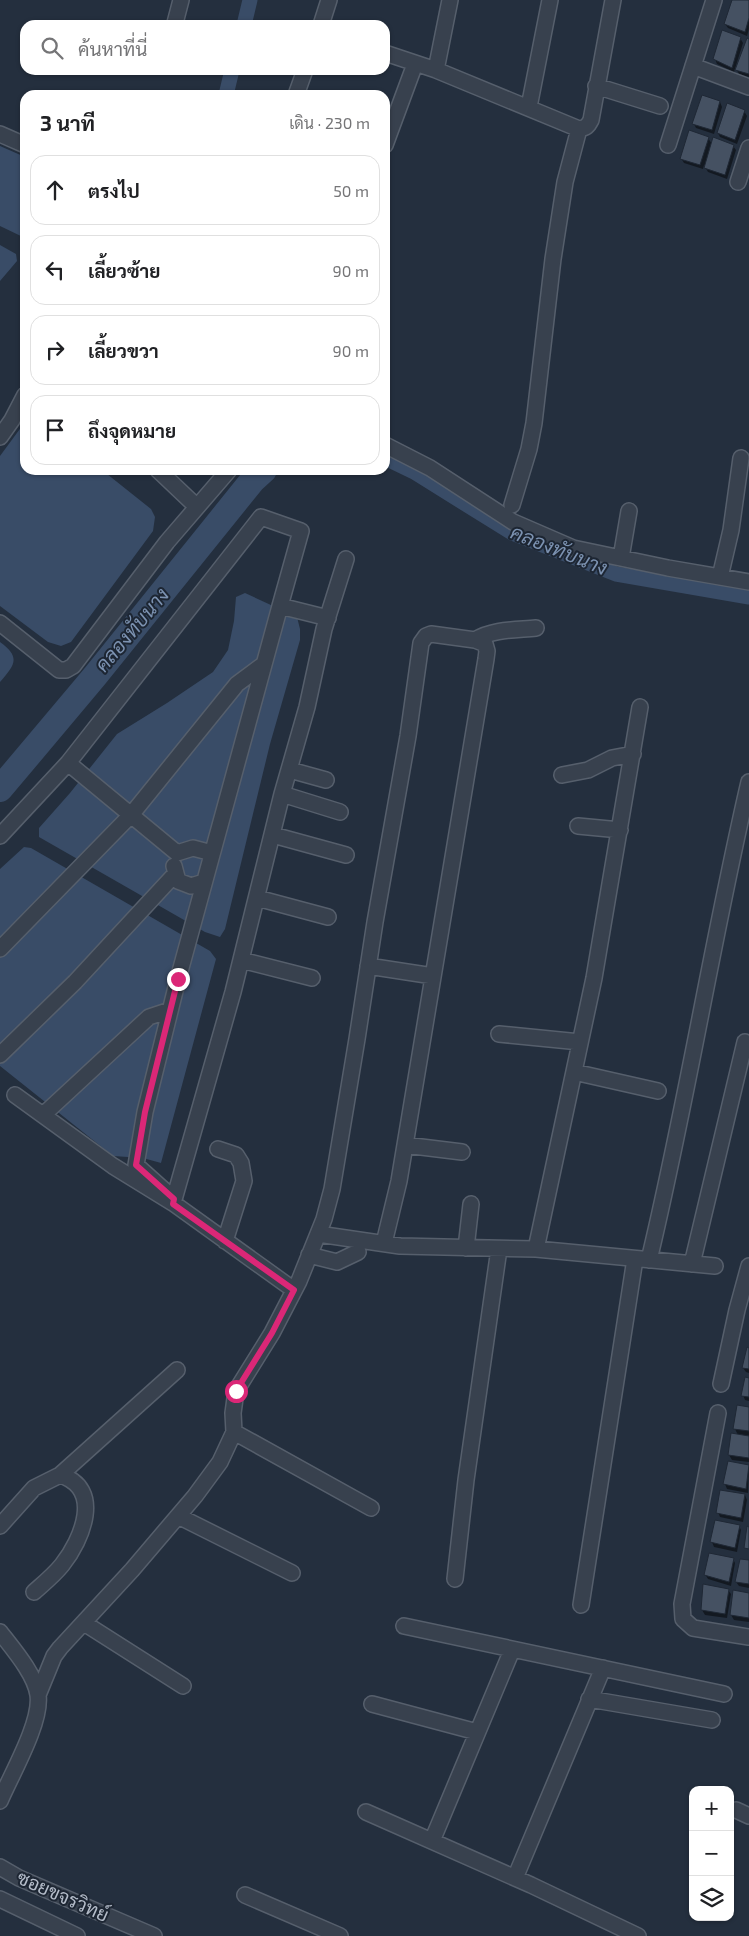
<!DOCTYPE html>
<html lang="th">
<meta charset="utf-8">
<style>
:root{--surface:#fff;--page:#f2f2f2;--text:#202124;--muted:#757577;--line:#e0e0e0}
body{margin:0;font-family:"Exo 2",Sarabun,sans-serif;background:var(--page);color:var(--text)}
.controls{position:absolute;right:15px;bottom:15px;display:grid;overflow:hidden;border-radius:10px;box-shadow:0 1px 4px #0004}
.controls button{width:45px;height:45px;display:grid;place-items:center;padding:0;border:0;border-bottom:1px solid var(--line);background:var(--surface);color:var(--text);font:25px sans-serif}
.stop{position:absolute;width:15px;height:15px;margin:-11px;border:4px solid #db2777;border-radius:50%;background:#fff}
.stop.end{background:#db2777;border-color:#fff;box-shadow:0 1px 5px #0008}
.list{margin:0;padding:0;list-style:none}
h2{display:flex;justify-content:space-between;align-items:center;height:65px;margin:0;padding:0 20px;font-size:21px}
h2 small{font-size:16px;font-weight:400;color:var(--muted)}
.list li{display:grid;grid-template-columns:32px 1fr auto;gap:15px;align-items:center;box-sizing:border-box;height:70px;margin:0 10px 10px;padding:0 10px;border:1px solid var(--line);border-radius:15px}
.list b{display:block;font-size:19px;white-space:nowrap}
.list em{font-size:16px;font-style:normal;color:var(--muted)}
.icon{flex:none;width:28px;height:28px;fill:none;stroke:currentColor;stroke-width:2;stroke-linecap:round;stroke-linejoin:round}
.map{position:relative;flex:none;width:749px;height:1936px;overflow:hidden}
.search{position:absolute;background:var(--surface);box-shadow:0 1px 4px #0004;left:20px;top:20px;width:370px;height:55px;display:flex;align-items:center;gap:12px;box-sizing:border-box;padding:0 18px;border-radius:15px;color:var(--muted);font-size:19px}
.panel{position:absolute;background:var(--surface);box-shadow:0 1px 4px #0004;left:20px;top:90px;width:370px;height:385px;border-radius:15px}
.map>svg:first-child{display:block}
.water{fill:#394c67}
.shadow{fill:#0007}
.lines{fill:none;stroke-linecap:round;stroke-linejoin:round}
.canal{stroke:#394c67;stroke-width:15}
.river{stroke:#394c67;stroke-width:26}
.building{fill:#455162;stroke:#1f2835}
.minor-casing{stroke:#565f6c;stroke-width:18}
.minor{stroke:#38414e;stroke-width:15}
.route{stroke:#db2777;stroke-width:6}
.labels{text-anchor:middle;stroke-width:4;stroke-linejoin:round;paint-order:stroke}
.street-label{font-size:19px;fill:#b4bcc9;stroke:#1d2633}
.water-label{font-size:20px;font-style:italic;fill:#7c92b1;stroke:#1d2633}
</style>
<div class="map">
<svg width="749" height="1936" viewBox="0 0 749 1936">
<rect width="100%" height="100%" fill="#242f3e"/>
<!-- water -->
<path class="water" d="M0,146L25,157V238L0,226Z
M0,245L16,254L17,261L0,281Z
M25,422V470H102L151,509L155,517L153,531L71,642L61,646L48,642L0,606V456Z
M245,593L297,617L300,629V640L270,744L225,929L220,937L205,932L39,837V828L70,793L117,734L167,703L213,672L228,650L234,621L236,597Z
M0,642C21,657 15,665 0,682Z
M24,847L31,848L210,951L216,959L161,1163L143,1158L113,1156L0,1066V869Z"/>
<!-- shadow -->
<path class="shadow" d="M733,0L749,1V29L747,36L728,28L725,24Z
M740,38L743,43L734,72L717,64L715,59Z
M749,40V77L739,74L736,68Z
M703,97L720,102L722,107L714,134L696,128L694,124Z
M744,111L747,116L737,144L720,137L718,133Z
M708,138L712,144L733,146L736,150L727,179L708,172L704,165L703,169L684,163L681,158Z
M749,1349V1373L746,1372L743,1368Z
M749,1379V1401L745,1400L743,1395Z
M749,1408V1462L732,1460L729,1455L738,1435L735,1429Z
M729,1462L749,1466L748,1493L727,1489L725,1484Z
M745,1495L747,1500L743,1522L720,1517L718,1512Z
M739,1526L741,1530L737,1552L714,1547L712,1542Z
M733,1559L735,1563L731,1586L708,1579L705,1574Z
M749,1562V1588L739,1586L736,1582Z
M728,1590L731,1594L727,1618L705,1615L702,1610Z
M749,1594V1622L734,1620L731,1615Z"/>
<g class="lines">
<!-- canal -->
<path class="canal" d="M244,25L250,0
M226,95L232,70
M385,458L414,472L512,533L616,574L749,597"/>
<!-- river -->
<path class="river" d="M0,789L95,676L252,481L264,470"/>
</g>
<!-- building -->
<path class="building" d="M732,0H749V18L745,32L724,24Z
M722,30L741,37L732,68L713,59Z
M747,38L749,39V74L735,70Z
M702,95L720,101L712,130L692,124Z
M727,103L745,110L735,140L717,133Z
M689,130L709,137L700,165L680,159Z
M713,137L734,145L725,175L704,168Z
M747,1347L749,1348V1369L742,1368Z
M745,1377L749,1378V1397L741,1396Z
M737,1405L749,1407V1431L733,1429Z
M731,1433L749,1436V1458L728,1455Z
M728,1461L749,1465L746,1489L723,1484Z
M720,1490L745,1494L741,1518L716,1513Z
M715,1520L740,1525L735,1548L710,1542Z
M747,1526L749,1527V1549L744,1548Z
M709,1553L734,1558L729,1582L704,1575Z
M740,1559L749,1560V1584L735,1582Z
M703,1584L729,1589L725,1614L701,1610Z
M733,1590L749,1593V1618L730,1615Z"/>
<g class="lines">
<!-- minor casing -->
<g class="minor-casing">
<path id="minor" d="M175,23L181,0
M321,25L329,0
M385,53L436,70L579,129C586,128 588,126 591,120L613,0
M693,66L749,87
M436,70L450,0
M596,86L660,106
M296,95L305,70
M529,107L550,0
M0,134L25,145
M385,145L415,64
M668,145L714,0
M738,182L749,148
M0,437L12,420L25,395
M385,445L430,468L513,522L573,548L668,568L749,582
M158,470L197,507
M512,505L529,449L534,423L553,259L565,182L579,129
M621,558L629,511
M720,577L731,530L741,458
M0,623L59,670H66L73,666L167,542L229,470
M475,640C493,629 515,630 536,628
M68,763L177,853L193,848L212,853
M290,770L326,780
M562,775L588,770L612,758L633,754
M282,794L340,812
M578,826L620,830
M273,835L346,855
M0,836L68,763L261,517L301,531L280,606
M174,866L178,881L191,886L204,882
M257,898L328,917
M0,949L131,815L237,684L264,664
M241,960L312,978
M368,966L433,976
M499,1034L580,1042
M0,1055L75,982L176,873
M574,1072L658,1091
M15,1095L113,1166L173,1203L294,1290
M43,1115L149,1017L170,1010
M405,1145L462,1152
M218,1149L236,1155L241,1163L244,1181L225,1241
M174,1199L136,1165L145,1112L178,979L280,606L328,618
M173,1203L233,992L282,794L307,707L324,629L346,559
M318,1234L400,1246L536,1249L715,1266
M466,1248L471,1204
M536,1249L594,978L640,707
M309,1255L337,1262L358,1252
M649,1260C687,1102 712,941 749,782
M692,1264L745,1042
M721,1384L737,1310L749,1266
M718,1413L682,1604L683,1619L693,1628L749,1637
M234,1432L371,1508
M178,1516L292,1573
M0,1526L34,1488L60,1475L177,1370
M455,1579L466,1480L499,1249
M34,1592C43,1584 54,1575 62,1565C82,1540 104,1488 60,1475
M581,1605L635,1259
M84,1623L183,1686
M404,1626L724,1694
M0,1632C13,1649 35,1674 38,1695C42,1722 11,1775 0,1801
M38,1695L54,1656L60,1648L132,1570L195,1496L220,1462L234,1432L233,1413L236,1391L272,1333L299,1281L324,1219L332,1189L357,1039L375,922L408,736L421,643L426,636L431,634L475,640L485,644L487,651L486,659L399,1181L384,1243
M589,1699L712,1720
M372,1704L477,1732
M736,1810L749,1816
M366,1812L531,1885L638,1936
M432,1841L512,1650
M0,1867L19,1878L154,1936
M515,1878L603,1668
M245,1895L340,1936
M0,1899L77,1936"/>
</g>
<!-- minor -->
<use href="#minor" class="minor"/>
</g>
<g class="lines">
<!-- route -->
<path class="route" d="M178,979L145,1112L136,1165L174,1199L173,1204L294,1290L272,1333L236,1391"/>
</g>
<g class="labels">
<!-- street labels -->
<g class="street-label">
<text transform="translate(63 1896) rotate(24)" y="7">ซอยขจรวิทย์</text>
</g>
<!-- water labels -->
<g class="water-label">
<text transform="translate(559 550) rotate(22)" y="7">คลองทับนาง</text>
<text transform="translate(132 630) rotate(-50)" y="7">คลองทับนาง</text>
</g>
</g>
</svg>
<div class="controls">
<button>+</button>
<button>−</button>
<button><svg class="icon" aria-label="layers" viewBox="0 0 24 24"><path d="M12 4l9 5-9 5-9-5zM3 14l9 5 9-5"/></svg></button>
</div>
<div class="stop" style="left:236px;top:1391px"></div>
<div class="stop end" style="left:178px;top:979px"></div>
<div class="search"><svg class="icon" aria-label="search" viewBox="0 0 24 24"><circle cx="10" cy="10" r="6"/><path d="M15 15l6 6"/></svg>ค้นหาที่นี่</div>
<section class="panel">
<h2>3 นาที<small>เดิน · 230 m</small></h2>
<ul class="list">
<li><svg class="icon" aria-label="ahead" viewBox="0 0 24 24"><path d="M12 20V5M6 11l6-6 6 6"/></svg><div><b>ตรงไป</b></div><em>50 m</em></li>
<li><svg class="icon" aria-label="left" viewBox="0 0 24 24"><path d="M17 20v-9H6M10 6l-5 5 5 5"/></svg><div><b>เลี้ยวซ้าย</b></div><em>90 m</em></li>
<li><svg class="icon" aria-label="right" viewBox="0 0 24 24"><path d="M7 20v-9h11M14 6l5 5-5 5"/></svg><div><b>เลี้ยวขวา</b></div><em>90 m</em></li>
<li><svg class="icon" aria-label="arrive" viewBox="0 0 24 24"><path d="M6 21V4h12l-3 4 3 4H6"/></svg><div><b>ถึงจุดหมาย</b></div></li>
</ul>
</section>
</div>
